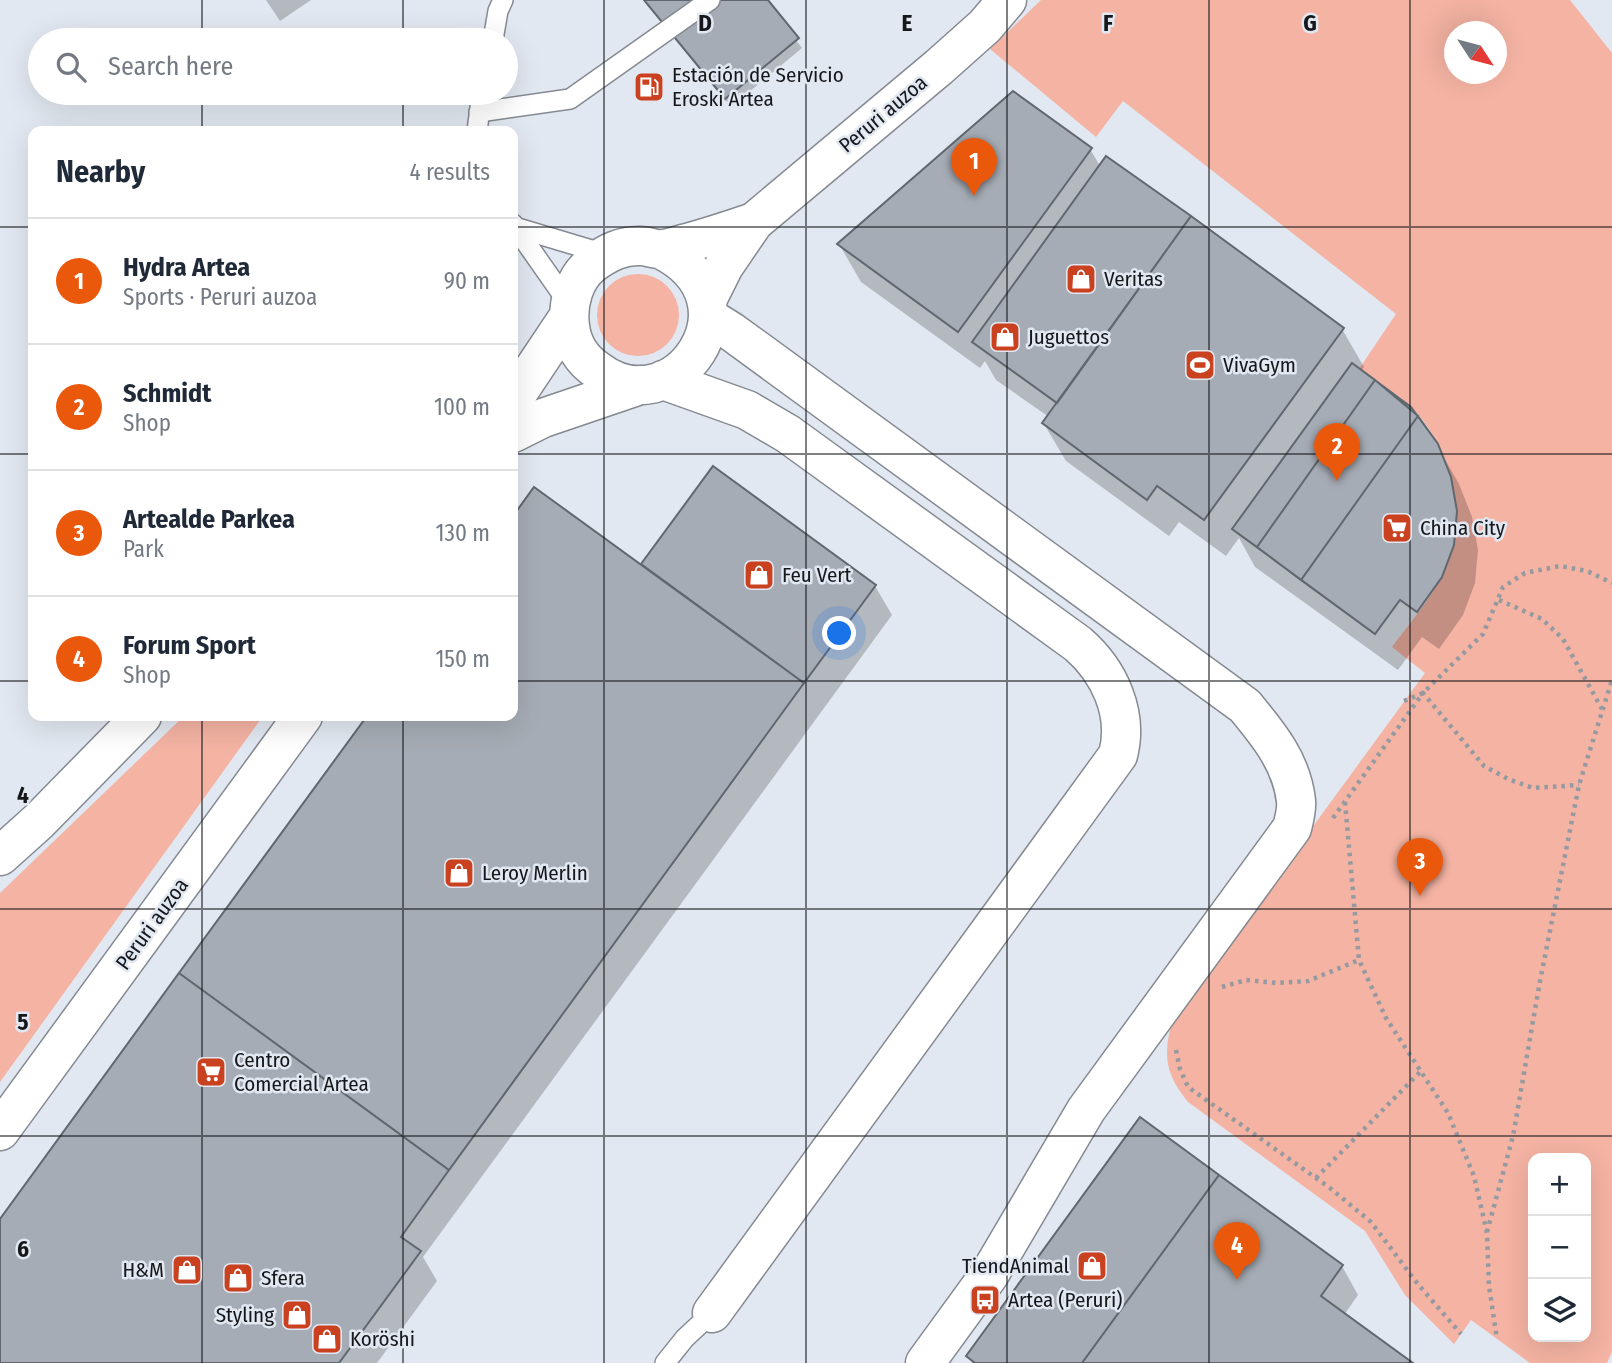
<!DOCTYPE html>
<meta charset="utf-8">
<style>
:root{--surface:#fff;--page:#f2f2f3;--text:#1f2937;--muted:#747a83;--line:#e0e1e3;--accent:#ea580c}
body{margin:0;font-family:"Fira Sans Condensed",sans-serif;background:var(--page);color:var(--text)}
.controls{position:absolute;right:21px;bottom:21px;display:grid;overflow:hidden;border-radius:14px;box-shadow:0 7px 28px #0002}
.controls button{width:63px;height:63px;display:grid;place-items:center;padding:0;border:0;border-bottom:2px solid var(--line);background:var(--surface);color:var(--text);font:35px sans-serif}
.compass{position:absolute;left:1444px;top:21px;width:63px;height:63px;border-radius:50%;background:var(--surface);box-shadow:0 7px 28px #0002;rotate:126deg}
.you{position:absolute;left:840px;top:634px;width:24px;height:24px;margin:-18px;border:5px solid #fff;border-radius:50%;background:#1a73e8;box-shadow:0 0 0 10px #1a73e833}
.badge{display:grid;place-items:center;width:46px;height:46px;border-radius:50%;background:var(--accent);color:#fff;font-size:23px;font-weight:700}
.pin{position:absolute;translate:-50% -58px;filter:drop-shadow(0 2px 4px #0008)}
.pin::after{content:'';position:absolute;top:37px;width:24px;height:21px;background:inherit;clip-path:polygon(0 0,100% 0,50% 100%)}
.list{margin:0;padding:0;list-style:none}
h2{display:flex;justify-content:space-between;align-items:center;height:91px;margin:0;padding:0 28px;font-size:30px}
h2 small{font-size:23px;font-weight:400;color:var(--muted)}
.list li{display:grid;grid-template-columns:46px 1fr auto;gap:21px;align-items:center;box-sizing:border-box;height:126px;padding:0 28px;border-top:2px solid var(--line)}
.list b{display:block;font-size:26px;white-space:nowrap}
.list p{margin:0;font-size:23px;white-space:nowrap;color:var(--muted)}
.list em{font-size:23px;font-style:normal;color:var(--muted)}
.icon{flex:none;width:38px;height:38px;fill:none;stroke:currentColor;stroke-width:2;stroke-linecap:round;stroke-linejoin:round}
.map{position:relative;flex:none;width:1612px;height:1363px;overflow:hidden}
.search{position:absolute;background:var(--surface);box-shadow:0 7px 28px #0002;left:28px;top:28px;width:490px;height:77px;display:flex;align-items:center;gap:18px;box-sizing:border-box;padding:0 24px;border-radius:38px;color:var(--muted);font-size:26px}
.panel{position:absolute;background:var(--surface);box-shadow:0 7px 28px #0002;left:28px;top:126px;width:490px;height:595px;border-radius:14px}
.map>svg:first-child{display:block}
.green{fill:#f4b3a3;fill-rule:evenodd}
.shadow{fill:#0003}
.building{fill:#a6acb5;stroke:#61676e;stroke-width:2}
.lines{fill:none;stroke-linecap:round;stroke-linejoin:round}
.lane-casing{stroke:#858a92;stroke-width:22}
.street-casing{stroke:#858a92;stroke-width:41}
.path{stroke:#959aa1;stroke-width:4.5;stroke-dasharray:3.5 5;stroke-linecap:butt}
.lane{stroke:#fff;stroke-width:19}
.street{stroke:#fff;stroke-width:38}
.grid{fill:none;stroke:#15171a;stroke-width:2;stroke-opacity:0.55}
.labels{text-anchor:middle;stroke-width:5;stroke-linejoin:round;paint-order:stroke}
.poi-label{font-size:21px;fill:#15171a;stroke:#e2e8f1;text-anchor:start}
.street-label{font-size:21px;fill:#15171a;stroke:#e2e8f1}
.grid-label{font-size:23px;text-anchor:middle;font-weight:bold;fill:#15171a;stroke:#e2e8f1;stroke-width:5;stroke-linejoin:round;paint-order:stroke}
</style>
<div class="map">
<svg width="1612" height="1363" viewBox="0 0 1612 1363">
<rect width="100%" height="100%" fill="#e2e8f1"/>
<!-- green -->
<path class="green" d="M1041,0H1570L1612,53V1352L1607,1363H1530L1471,1320L1454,1344L1405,1295L1365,1231L1188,1102C1164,1072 1163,1054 1173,1018L1425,673L1392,647C1409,624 1429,601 1442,576C1471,522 1454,450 1411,407C1396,393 1376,381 1359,369L1396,314L1123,101L1096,137L990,49ZM1454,32H1496V74H1454ZM1533,1158H1586V1337H1533Z
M597 315a41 41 0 1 1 82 0a41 41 0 1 1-82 0Z
M184,716H263L0,1082V893Z"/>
<!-- shadow -->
<path class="shadow" d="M266,0H311L280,21Z
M643,0H765L802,48L731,107Z
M1090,149L1100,166L1342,329L1364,367L1360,372L1437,445L1459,484L1472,517L1478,550L1475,583L1463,615L1439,649L1422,637L1398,670L1255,567L1239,538L1226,556L1179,522L1169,536L1066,461L1044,424L1049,417L996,380L985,361L980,368L861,282L839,244Z
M713,468L875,586L892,615L423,1257L437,1281L377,1363H0V1222L369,716H513V519L535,489L641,567Z
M1342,1266L1358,1295L1344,1315L1410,1363H972L968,1356Z"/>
<!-- building -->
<path class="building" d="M644,0H768L799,38L725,99Z
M1013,91L1092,148L958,332L837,244Z
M1106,156L1191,216L1057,403L972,342Z
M1191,216L1344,328L1204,520L1157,486L1147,500L1042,423Z
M1352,363L1411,407L1438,444L1451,477L1457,511L1454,545L1442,577L1417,612L1400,600L1375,634L1232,529Z
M1352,363L1375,380L1257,547L1232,529Z
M1375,380L1418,416L1301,580L1257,547Z
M1418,416L1438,444L1451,477L1457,511L1454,545L1442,577L1417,612L1400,600L1375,634L1301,580Z
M713,466L876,585L804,683L641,564Z
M534,487L804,683L449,1170L179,973L367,716H513V516Z
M179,973L449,1170L401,1237L421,1251L339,1363H0V1219Z
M1140,1117L1219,1175L1082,1363H975L966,1356Z
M1219,1175L1343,1265L1321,1296L1413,1363H1082Z"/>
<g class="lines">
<!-- lane casing -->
<g class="lane-casing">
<path id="lane" d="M493,40L498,11L503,0
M479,112L570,99L710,0
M477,131L482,93
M513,224L569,304
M518,228L605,254
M665,1363L685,1338L712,1313"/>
</g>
<!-- street casing -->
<g class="street-casing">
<path id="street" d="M662,250C765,302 673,429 597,370C582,360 572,344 570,326C567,304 574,278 592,264C607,253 622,245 641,246C648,246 655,250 662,249C669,249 676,246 683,244C707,238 730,230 754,222
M707,300L724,266L754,222L939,67L985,26L1007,0
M708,317L732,332L1245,706C1269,735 1292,763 1296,801C1297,810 1294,820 1292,828L1086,1110L989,1275L925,1363
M663,380L747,410L788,434L1078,644C1109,671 1129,713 1118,755L712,1313
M513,400L569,316
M513,433L543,418L640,385
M0,856L39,821L142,716
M0,1131L303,716"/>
</g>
<!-- path -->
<path class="path" d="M1499,600L1542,619L1563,639L1602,709
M1404,701L1423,693L1483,634L1503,587L1525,573L1560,566L1587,571L1612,583
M1345,802L1359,960L1386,1018L1448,1113L1474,1176L1487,1233L1489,1286L1497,1339
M1333,818L1423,693L1484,766L1508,779L1533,788L1579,785
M1222,987L1246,980L1277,983L1308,981L1359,960
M1176,1050L1180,1069L1188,1087L1330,1188L1371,1222L1417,1283L1461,1334
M1316,1178L1420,1072
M1487,1232L1513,1136L1540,981L1579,785L1612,680"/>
<!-- lane -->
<use href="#lane" class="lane"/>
<!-- street -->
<use href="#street" class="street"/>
</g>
<!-- grid -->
<path class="grid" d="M202,0V40M403,0V40M604,0V1363M806,0V1363M1007,0V1363M1209,0V1363M1410,0V1363M202,93V131M403,93V131M0,227H33M513,227H1612M0,454H33M513,454H1612M0,681H33M513,681H1612M202,716V1363M403,716V1363M0,909H1612M0,1136H1612"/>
<!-- icons -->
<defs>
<g id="fuel-square" transform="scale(1.575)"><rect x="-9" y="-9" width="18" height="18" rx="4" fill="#ca4120" stroke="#e2e8f1"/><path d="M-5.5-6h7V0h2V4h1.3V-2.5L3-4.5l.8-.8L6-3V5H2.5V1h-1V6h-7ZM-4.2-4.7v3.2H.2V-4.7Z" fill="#fff"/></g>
<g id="shop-square" transform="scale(1.575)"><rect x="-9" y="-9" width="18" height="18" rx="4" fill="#ca4120" stroke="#e2e8f1"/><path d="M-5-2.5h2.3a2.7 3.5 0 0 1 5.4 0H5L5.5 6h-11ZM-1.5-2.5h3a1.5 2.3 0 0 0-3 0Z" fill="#fff"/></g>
<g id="stadium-square" transform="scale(1.575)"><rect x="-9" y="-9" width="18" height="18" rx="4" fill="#ca4120" stroke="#e2e8f1"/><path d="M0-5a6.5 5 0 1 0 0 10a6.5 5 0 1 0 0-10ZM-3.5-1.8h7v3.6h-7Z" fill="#fff"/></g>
<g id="supermarket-square" transform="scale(1.575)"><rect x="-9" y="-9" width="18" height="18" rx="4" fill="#ca4120" stroke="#e2e8f1"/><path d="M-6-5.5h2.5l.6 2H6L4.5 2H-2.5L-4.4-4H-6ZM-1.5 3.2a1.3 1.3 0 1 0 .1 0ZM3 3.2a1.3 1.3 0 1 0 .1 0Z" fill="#fff"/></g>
<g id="bus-square" transform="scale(1.575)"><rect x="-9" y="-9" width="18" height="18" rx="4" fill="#ca4120" stroke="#e2e8f1"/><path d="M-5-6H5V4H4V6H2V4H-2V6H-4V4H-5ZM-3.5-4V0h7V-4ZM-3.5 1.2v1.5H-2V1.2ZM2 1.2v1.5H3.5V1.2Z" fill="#fff"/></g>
</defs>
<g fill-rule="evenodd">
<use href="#fuel-square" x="649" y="87"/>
<use href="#shop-square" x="1081" y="279"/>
<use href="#shop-square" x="1005" y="337"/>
<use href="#stadium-square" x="1200" y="365"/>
<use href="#supermarket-square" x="1397" y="528"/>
<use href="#shop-square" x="759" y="575"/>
<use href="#shop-square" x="459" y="873"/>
<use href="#supermarket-square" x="211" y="1072"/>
<use href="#shop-square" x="1092" y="1266"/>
<use href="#shop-square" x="187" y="1270"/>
<use href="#shop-square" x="238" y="1278"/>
<use href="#bus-square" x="985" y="1300"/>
<use href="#shop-square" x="297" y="1315"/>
<use href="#shop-square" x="327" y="1339"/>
</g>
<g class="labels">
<!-- poi labels -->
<g class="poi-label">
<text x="672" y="82">Estación de Servicio<tspan x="672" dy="24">Eroski Artea</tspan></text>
<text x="1104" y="286">Veritas</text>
<text x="1028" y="344">Juguettos</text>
<text x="1223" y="372">VivaGym</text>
<text x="1420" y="535">China City</text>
<text x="782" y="582">Feu Vert</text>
<text x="482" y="880">Leroy Merlin</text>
<text x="234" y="1067">Centro<tspan x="234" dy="24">Comercial Artea</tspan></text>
<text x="1069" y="1273" text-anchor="end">TiendAnimal</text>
<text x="164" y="1277" text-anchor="end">H&amp;M</text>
<text x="261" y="1285">Sfera</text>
<text x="1008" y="1307">Artea (Peruri)</text>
<text x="274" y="1322" text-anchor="end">Styling</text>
<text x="350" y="1346">Koröshi</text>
</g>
<!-- street labels -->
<g class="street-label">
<text transform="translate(883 114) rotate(-40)" y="7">Peruri auzoa</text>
<text transform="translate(152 924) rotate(-54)" y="7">Peruri auzoa</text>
</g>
</g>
<g class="grid-label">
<text x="705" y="31">D</text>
<text x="907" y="31">E</text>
<text x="1108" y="31">F</text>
<text x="1310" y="31">G</text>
<text x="23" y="803">4</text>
<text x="23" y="1030">5</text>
<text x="23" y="1257">6</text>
</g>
</svg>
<div class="controls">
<button>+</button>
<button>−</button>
<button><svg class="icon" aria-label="layers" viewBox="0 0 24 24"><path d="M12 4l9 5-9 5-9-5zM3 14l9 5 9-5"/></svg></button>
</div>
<svg class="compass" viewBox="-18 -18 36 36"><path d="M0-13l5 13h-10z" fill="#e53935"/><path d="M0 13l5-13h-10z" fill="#747a83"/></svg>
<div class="you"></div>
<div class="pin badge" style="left:974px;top:196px">1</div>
<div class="pin badge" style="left:1337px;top:481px">2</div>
<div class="pin badge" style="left:1420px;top:896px">3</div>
<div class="pin badge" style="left:1237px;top:1280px">4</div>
<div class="search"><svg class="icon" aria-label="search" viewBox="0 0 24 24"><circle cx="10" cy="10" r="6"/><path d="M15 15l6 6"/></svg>Search here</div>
<section class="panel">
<h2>Nearby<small>4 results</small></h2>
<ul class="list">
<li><span class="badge">1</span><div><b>Hydra Artea</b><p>Sports · Peruri auzoa</p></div><em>90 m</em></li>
<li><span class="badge">2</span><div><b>Schmidt</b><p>Shop</p></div><em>100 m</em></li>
<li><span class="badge">3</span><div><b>Artealde Parkea</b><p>Park</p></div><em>130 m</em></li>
<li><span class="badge">4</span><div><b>Forum Sport</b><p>Shop</p></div><em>150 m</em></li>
</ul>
</section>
</div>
